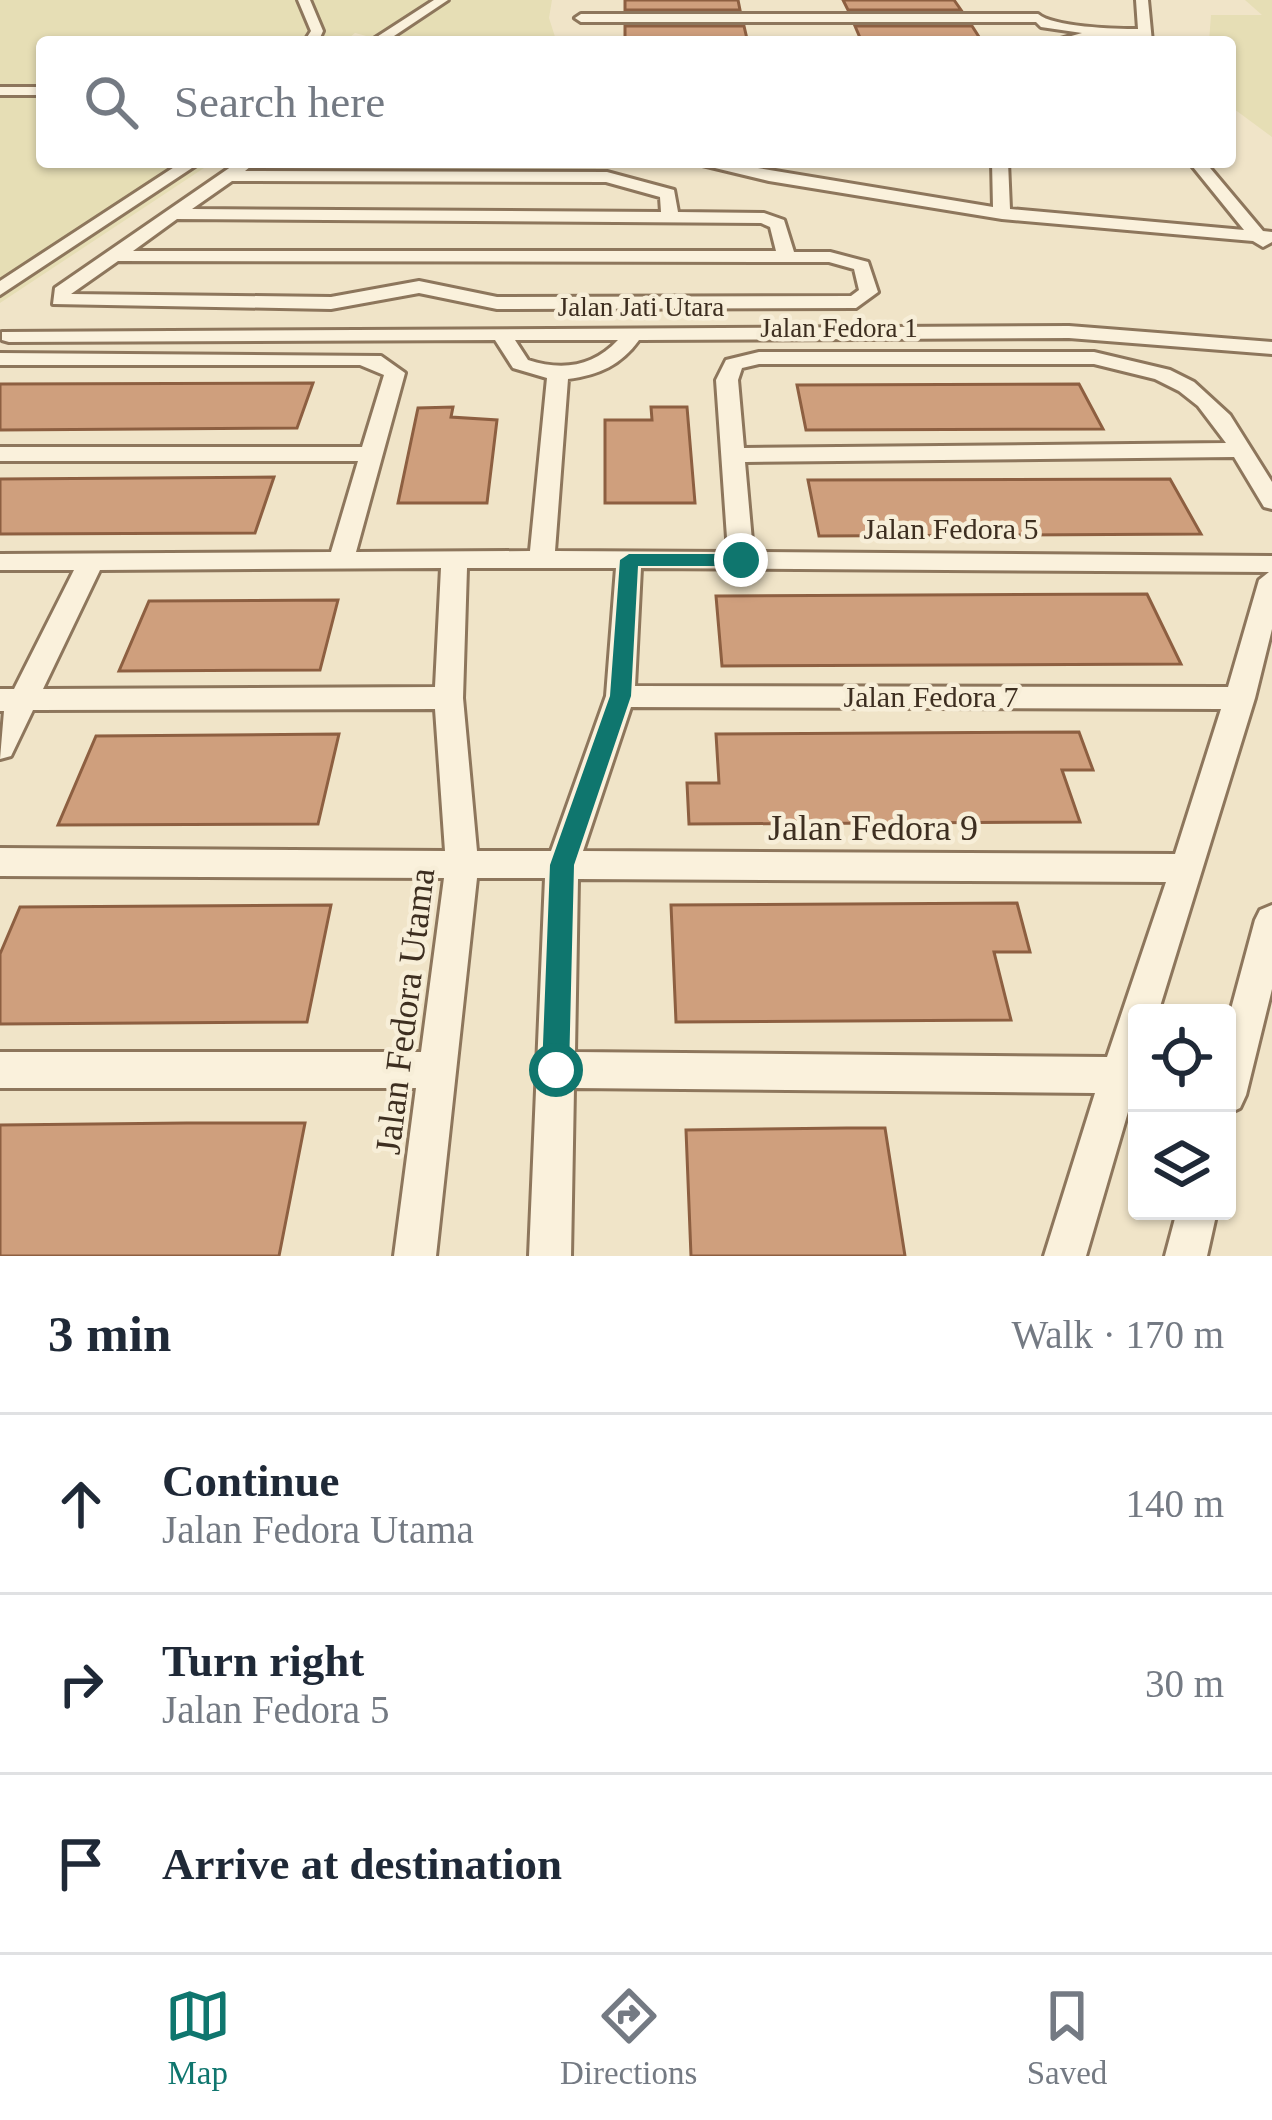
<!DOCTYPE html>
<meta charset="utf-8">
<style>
:root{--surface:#fff;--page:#f2f2f3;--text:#1f2937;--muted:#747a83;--line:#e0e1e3;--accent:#0f766e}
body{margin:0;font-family:Georgia,serif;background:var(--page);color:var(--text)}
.controls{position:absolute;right:36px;bottom:36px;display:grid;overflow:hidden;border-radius:12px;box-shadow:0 3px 9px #0004}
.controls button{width:108px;height:108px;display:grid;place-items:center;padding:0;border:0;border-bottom:3px solid var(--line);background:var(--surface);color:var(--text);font:60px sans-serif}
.stop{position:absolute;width:36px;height:36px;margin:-27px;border:9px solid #0f766e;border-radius:50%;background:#fff}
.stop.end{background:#0f766e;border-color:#fff;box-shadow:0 3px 12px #0008}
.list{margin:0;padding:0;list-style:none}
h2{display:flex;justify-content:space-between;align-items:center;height:156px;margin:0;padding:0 48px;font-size:51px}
h2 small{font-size:39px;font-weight:400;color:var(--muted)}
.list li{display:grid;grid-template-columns:78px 1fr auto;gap:36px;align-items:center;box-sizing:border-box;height:180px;padding:0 48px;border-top:3px solid var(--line)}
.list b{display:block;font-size:45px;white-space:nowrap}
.list p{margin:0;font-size:39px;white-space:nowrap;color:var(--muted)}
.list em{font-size:39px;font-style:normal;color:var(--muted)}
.icon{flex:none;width:66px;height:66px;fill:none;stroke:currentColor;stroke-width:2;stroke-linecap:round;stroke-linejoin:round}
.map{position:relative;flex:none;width:1272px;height:1256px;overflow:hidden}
.search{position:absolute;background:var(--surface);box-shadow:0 3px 9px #0004;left:36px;right:36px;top:36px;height:132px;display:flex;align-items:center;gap:30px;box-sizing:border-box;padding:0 42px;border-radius:12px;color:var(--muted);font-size:45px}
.sheet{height:696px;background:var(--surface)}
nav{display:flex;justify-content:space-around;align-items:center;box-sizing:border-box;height:168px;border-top:3px solid var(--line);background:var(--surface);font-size:33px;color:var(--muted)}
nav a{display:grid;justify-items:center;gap:6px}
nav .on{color:var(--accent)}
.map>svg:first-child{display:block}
.farmland{fill:#e6deb5}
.building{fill:#cf9f7d;stroke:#8d5f41;stroke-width:3}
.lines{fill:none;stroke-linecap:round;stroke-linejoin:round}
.street-casing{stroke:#8d765c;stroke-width:6}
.street{fill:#faf1dc;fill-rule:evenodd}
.route{fill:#0f766e}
.labels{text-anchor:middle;stroke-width:9;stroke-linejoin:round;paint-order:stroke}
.far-street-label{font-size:27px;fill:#3d2e20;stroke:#f7eed8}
.street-label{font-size:30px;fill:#3d2e20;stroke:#f7eed8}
.near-street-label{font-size:36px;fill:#3d2e20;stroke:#f7eed8}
</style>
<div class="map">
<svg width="1272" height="1256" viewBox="0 0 1272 1256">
<rect width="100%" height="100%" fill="#f0e4c8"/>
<!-- farmland -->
<path class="farmland" d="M0,0H552L549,18L556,40L389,42L355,33L344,42H42V162H213L0,303Z
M1245,0H1272V137L1230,106V42H1209L1211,15H1262Z"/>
<!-- building -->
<path class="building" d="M625,0H738L740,10H625Z
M843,0H954L961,10H848Z
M625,26H744L747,39H625Z
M855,26H972L981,40H861Z
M313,383L297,428L0,430V384Z
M1079,384L1103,429L806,430L797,385Z
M453,407L451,417L497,420L487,503H398L418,408Z
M651,407H687L695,503H605V420H652Z
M274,477L255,533L0,534V479Z
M1170,479L1201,534L819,536L808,480Z
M1147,594L1181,664L722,666L716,596Z
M338,600L320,670L119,671L149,601Z
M1079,732L1093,770H1062L1080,822L689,824L687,783H719L716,734Z
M339,734L318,824L58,825L96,736Z
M1017,903L1030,952H994L1011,1020L676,1022L671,905Z
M331,905L307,1022L0,1024V954L20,907Z
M187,1123H305L279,1256H0V1125Z
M847,1128H885L905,1256H691L686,1130Z"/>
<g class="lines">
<!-- street casing -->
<g class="street-casing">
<path id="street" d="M298,0H310L323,31L318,42H304L311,31Z
M434,0H448L385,42H369Z
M1136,0H1148L1152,42H1138V37L1050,42L1082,33L1041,27L1036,22H581L575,18L581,14H1038C1053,27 1114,29 1138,29Z
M0,87H42V95H0Z
M182,162H201L0,295V281Z
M238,162H256L245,171L607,172L674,190L678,212L764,213L784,220L794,252H830L868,262L878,292L856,308L497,309L419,293L331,309L53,304L55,288ZM232,181L606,182L660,197L661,212L192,209ZM177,219L761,223L770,227L776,251H133ZM118,261L829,262L854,269L859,290L851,296L497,297L419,281L331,297L71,294Z
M690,162H721L993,207L992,162H1008L1010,209L1244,230L1189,162H1205L1263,231L1272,232V242L1263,247L1253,241L1002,219L769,181Z
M1069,326L1272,342V354L1069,338L639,340C621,365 599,375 568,379L555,551L728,552L716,380L726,360L759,352H1094L1170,370L1194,382L1230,415L1272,482V509L1264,507L1234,457L745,462L753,552L1272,556V629L1255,698L1158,1013H1137V1081L1086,1256H1044L1095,1093L574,1088L571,1256H529L545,878H477L436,1256H394L416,1088H0V1052H421L444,878L0,876V848L445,851L435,709L33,710L11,756L0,759L4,711H0V689H14L74,570H0V554L331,552L358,461H0V447H362L384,375L360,365H0V353L381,356L405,373L356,552L530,551L547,378L513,368L495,340L9,342L2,340V332ZM515,340H618C593,367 562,371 528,360ZM759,364H1094L1155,379L1179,391L1198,406L1226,443L744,448L738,380L742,368ZM441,568L435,687L43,689L100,570ZM467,568H616L606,696L551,851H477L463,698ZM641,568L1269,572L1259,580L1228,687L635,686ZM631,707L1221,709L1175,854L583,851ZM578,879L1166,882L1107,1057L575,1052Z
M1272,905V989L1246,1095L1240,1108L1227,1114V1024L1255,920L1260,910Z
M1177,1211H1217L1207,1256H1165Z"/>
</g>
<!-- street -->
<use href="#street" class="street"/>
</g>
<!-- route -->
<path class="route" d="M629,554H741L750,560L741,566H638L631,696L574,865L569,1070L565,1079L556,1083L546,1079L542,1070L550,865L610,696L620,560Z"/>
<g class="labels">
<!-- far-street labels -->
<g class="far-street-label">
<text x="641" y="316">Jalan Jati Utara</text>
<text x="839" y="337">Jalan Fedora 1</text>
</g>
<!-- street labels -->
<g class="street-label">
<text x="951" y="539">Jalan Fedora 5</text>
<text x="931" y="707">Jalan Fedora 7</text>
</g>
<!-- near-street labels -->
<g class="near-street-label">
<text x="873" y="840">Jalan Fedora 9</text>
<text transform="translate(404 1011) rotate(-83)" y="13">Jalan Fedora Utama</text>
</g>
</g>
</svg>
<div class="controls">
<button><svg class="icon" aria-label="locate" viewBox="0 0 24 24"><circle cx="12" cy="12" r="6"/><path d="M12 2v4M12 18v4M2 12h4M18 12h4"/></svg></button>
<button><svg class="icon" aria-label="layers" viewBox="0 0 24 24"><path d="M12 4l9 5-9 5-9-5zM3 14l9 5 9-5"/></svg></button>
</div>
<div class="stop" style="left:556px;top:1070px"></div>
<div class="stop end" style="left:741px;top:560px"></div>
<div class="search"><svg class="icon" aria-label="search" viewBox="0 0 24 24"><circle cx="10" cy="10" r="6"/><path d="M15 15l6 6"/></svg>Search here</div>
</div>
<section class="sheet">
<h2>3 min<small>Walk · 170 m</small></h2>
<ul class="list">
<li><svg class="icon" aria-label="ahead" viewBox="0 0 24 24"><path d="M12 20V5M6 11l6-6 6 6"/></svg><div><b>Continue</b><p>Jalan Fedora Utama</p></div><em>140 m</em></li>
<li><svg class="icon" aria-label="right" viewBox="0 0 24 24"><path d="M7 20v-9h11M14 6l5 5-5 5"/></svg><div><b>Turn right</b><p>Jalan Fedora 5</p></div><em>30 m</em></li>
<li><svg class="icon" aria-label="arrive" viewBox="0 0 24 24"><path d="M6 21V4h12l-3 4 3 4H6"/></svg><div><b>Arrive at destination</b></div></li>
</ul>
</section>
<nav>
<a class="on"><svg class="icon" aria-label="map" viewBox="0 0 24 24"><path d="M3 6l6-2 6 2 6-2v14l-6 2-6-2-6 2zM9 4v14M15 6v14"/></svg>Map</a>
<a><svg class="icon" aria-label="directions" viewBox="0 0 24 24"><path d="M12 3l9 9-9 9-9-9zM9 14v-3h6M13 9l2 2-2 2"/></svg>Directions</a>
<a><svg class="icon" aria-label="saved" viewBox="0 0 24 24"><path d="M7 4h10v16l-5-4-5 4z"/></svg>Saved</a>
</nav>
